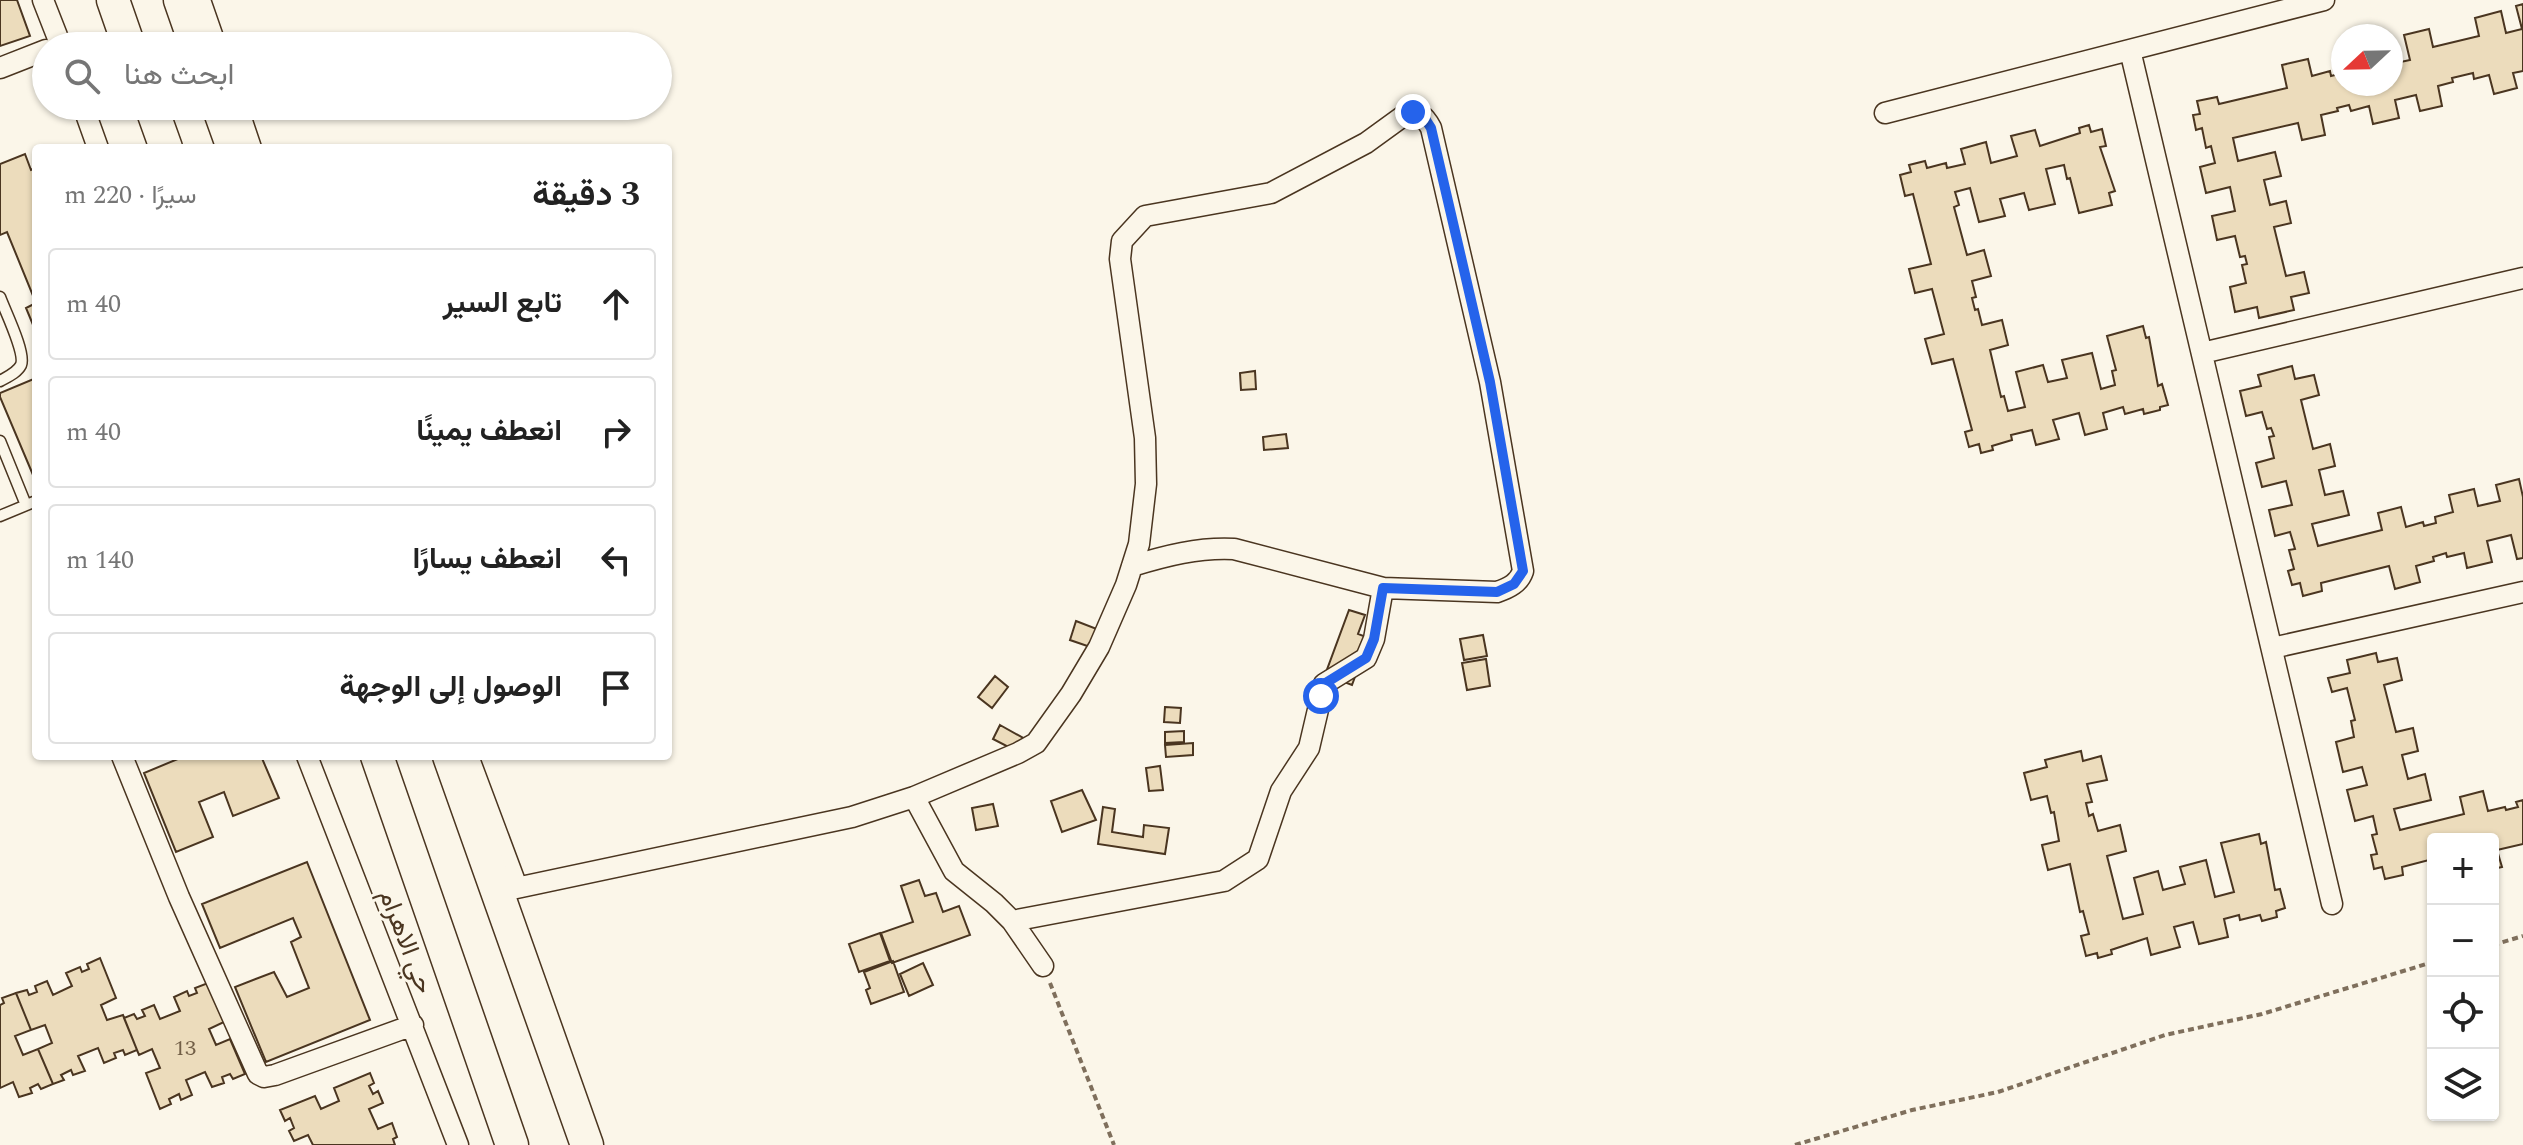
<!DOCTYPE html>
<html lang="ar">
<meta charset="utf-8">
<style>
:root{--surface:#fff;--page:#f6f6f6;--text:#222;--muted:#767676;--line:#e0e0e0}
body{margin:0;font-family:Spectral,Vazirmatn,serif;background:var(--page);color:var(--text);direction:rtl}
.controls{position:absolute;right:24px;bottom:24px;display:grid;overflow:hidden;border-radius:8px;box-shadow:0 2px 6px #0004}
.controls button{width:72px;height:72px;display:grid;place-items:center;padding:0;border:0;border-bottom:2px solid var(--line);background:var(--surface);color:var(--text);font:40px sans-serif}
.compass{position:absolute;left:2331px;top:24px;width:72px;height:72px;border-radius:50%;background:var(--surface);box-shadow:0 2px 6px #0004;rotate:248deg}
.stop{position:absolute;width:24px;height:24px;margin:-18px;border:6px solid #2563eb;border-radius:50%;background:#fff}
.stop.end{background:#2563eb;border-color:#fff;box-shadow:0 2px 8px #0008}
.list{margin:0;padding:0;list-style:none}
h2{display:flex;justify-content:space-between;align-items:center;height:104px;margin:0;padding:0 32px;font-size:34px}
h2 small{font-size:26px;font-weight:400;color:var(--muted)}
.list li{display:grid;grid-template-columns:52px 1fr auto;gap:24px;align-items:center;box-sizing:border-box;height:112px;margin:0 16px 16px;padding:0 16px;border:2px solid var(--line);border-radius:8px}
.list b{display:block;font-size:30px;white-space:nowrap}
.list em{font-size:26px;font-style:normal;color:var(--muted)}
.icon{flex:none;width:44px;height:44px;fill:none;stroke:currentColor;stroke-width:2;stroke-linecap:round;stroke-linejoin:round}
.map{position:relative;flex:none;width:2523px;height:1145px;overflow:hidden;direction:ltr}
.search{position:absolute;background:var(--surface);box-shadow:0 2px 6px #0004;left:32px;top:32px;width:640px;height:88px;display:flex;align-items:center;gap:20px;box-sizing:border-box;padding:0 28px;border-radius:44px;color:var(--muted);font-size:30px}
.panel{position:absolute;background:var(--surface);box-shadow:0 2px 6px #0004;left:32px;top:144px;width:640px;height:616px;border-radius:8px;direction:rtl}
.map>svg:first-child{display:block}
.building{fill:#ecdcbc;stroke:#4a3520;stroke-width:2}
.lines{fill:none;stroke-linecap:round;stroke-linejoin:round}
.lane-casing{stroke:#4a3520;stroke-width:13}
.street-casing{stroke:#4a3520;stroke-width:23}
.primary-casing{stroke:#4a3520;stroke-width:35}
.path{stroke:#7f6f5c;stroke-width:4;stroke-dasharray:6 4;stroke-linecap:butt}
.lane{stroke:#fbf6e9;stroke-width:10}
.street{stroke:#fbf6e9;stroke-width:20}
.primary{stroke:#fbf6e9;stroke-width:32}
.route{stroke:#2563eb;stroke-width:10}
.labels{text-anchor:middle;stroke-width:6;stroke-linejoin:round;paint-order:stroke}
.number-label{font-size:22px;fill:#725f47}
.street-label{font-size:26px;fill:#4a3520;stroke:#fbf6e9}
</style>
<div class="map">
<svg width="2523" height="1145" viewBox="0 0 2523 1145">
<rect width="100%" height="100%" fill="#fbf6e9"/>
<!-- building -->
<path class="building" d="M0,0H17L30,36L0,46Z
M2523,4V71L2513,73L2517,88L2494,94L2489,75L2474,79L2473,73L2452,78L2453,82L2438,86L2442,106L2420,111L2416,95L2395,100L2399,118L2373,124L2369,106L2351,111L2349,105L2337,108L2338,111L2321,115L2325,135L2302,140L2298,123L2233,138L2238,161L2275,152L2281,176L2264,180L2270,205L2286,201L2291,223L2274,227L2286,276L2304,272L2309,293L2291,297L2294,310L2259,318L2257,307L2235,312L2230,287L2246,283L2242,265L2247,264L2245,256L2240,257L2235,236L2217,240L2212,216L2235,211L2230,187L2206,193L2200,167L2215,163L2211,146L2206,148L2202,128L2196,130L2193,115L2200,114L2197,101L2217,97L2219,104L2287,88L2282,65L2308,59L2312,76L2330,71L2331,76L2343,73V84H2391V64L2410,60L2404,35L2429,29L2433,47L2479,36L2475,18L2501,11L2506,33L2522,29L2516,6Z
M2089,125L2091,132L2102,129L2106,146L2100,147L2115,191L2109,193L2112,205L2079,213L2070,178L2067,179L2064,165L2046,169L2055,204L2029,210L2024,193L2000,199L2005,216L1979,222L1970,188L1955,192L1959,205L1954,207L1967,255L1984,250L1991,276L1972,281L1976,297L1972,298L1975,310L1978,309L1982,325L2002,320L2008,345L1990,350L2001,397L2004,396L2008,411L2025,407L2016,372L2043,365L2048,382L2067,378L2062,360L2092,353L2101,389L2115,385L2112,371L2116,370L2107,336L2143,326L2146,338L2149,337L2158,386L2162,384L2168,405L2160,407V410L2144,414L2143,409L2125,414L2123,407L2103,413L2107,429L2085,435L2079,413L2053,420L2059,439L2036,445L2032,430L2011,435L2012,440L1992,446L1993,450L1981,453L1979,444L1969,447L1965,432L1972,430L1953,359L1932,364L1925,339L1944,334L1932,289L1915,293L1909,269L1931,264L1913,194L1905,196L1900,175L1911,172L1909,165L1925,161L1927,168L1946,163L1947,168L1965,164L1961,149L1986,142L1991,163L2017,156L2011,136L2035,130L2040,146L2080,133L2079,128Z
M25,154L31,170L36,168V332L26,308L36,303L7,232L0,235V164Z
M2292,366L2295,379L2314,375L2319,395L2301,400L2313,449L2330,444L2335,466L2319,470L2325,495L2343,491L2349,515L2312,524L2318,546L2382,530L2378,513L2401,507L2406,527L2423,522L2424,526L2436,523L2435,517L2453,512L2449,495L2474,489L2478,506L2500,501L2496,485L2519,479L2523,497V558L2517,559L2511,535L2487,541L2492,562L2467,568L2464,553L2447,557L2446,553L2433,557L2434,561L2416,566L2420,582L2395,589L2389,566L2321,583L2322,591L2303,596L2300,583L2292,585L2288,571L2294,569L2289,550L2295,549L2290,532L2275,536L2269,510L2292,505L2286,481L2262,487L2256,463L2274,458L2269,437L2274,436L2271,428L2267,429L2262,412L2246,416L2240,391L2261,386L2258,375Z
M1255,371L1256,389L1241,390L1240,373Z
M36,378V482L0,397V393Z
M1286,434L1288,448L1264,450L1263,437Z
M1349,610L1365,615L1358,634L1369,638L1352,685L1325,675Z
M1076,621L1102,631L1096,649L1070,640Z
M1483,635L1487,656L1464,660L1460,639Z
M2376,653L2378,662L2397,658L2402,680L2384,685L2396,732L2413,728L2418,751L2402,755L2408,779L2425,774L2431,800L2394,809L2400,830L2464,814L2460,797L2483,791L2488,811L2505,807L2506,810L2518,807L2516,802L2523,800V844L2497,850L2502,867L2493,869V839H2433V859L2402,867L2403,875L2385,879L2382,867L2374,869L2371,855L2377,854L2372,835L2377,834L2373,816L2355,821L2347,790L2367,785L2362,767L2343,772L2336,742L2354,737L2351,721L2355,720L2347,688L2332,692L2328,678L2350,673L2347,660Z
M1486,659L1490,686L1467,690L1462,663Z
M995,676L1008,687L992,708L978,697Z
M1165,707L1181,708L1180,723L1164,722Z
M1000,725L1034,744L1028,757L993,739Z
M1184,731V742L1165,743V732Z
M1193,743V755L1166,757L1165,745Z
M2081,751L2083,761L2101,756L2107,780L2087,784L2092,802L2086,803L2089,816L2093,814L2098,831L2120,825L2126,851L2107,856L2123,919L2143,914L2134,878L2158,871L2163,890L2185,884L2180,867L2206,860L2215,897L2234,892L2221,843L2259,834L2261,844L2266,842L2275,890L2280,889L2285,908L2276,911L2277,917L2262,921L2260,915L2240,920L2239,915L2224,919L2228,937L2199,944L2193,922L2174,927L2180,947L2151,955L2147,938L2111,950L2112,954L2098,958L2097,953L2086,956L2081,936L2089,934L2083,911L2080,912L2070,864L2048,870L2042,845L2059,841L2054,812L2051,813L2047,796L2031,800L2024,773L2047,767L2045,760Z
M185,756H261L279,798L233,816L224,792L199,802L213,837L176,852L144,773Z
M1160,766L1163,790L1149,791L1146,768Z
M1082,790L1096,820L1062,832L1051,801Z
M993,804L998,826L976,830L972,808Z
M1103,807L1115,809L1112,832L1143,837L1144,825L1169,828L1165,854L1098,844Z
M307,862L370,1020L266,1062L235,987L274,972L287,997L309,988L291,942L301,937L293,918L220,948L202,904Z
M919,880L925,896L936,893L943,912L959,906L970,935L892,963L881,933L913,922L901,886Z
M880,933L890,961L859,972L849,944Z
M100,958L116,998L101,1005L107,1020L123,1015L137,1050L125,1055L123,1050L114,1053L116,1058L104,1063L98,1048L78,1056L85,1071L73,1075L71,1070L61,1075L64,1080L53,1084L38,1049L52,1043L45,1025L31,1030L16,993L27,990L29,995L37,992L35,986L47,981L53,995L72,986L66,973L80,967L82,972L89,969L87,964Z
M893,961L904,992L871,1004L866,990L870,988L864,972Z
M923,963L933,985L909,996L900,974Z
M208,983L224,1022L209,1029L216,1045L230,1039L245,1074L233,1079L230,1074L222,1077L224,1083L212,1087L205,1072L186,1080L192,1095L181,1100L179,1094L169,1099L171,1104L160,1109L146,1073L160,1068L152,1049L139,1055L124,1018L134,1014L137,1019L145,1016L142,1010L154,1005L160,1019L180,1011L174,997L187,991L189,996L197,993L195,988Z
M16,993L31,1030L15,1036L23,1055L38,1049L53,1084L41,1089L38,1084L30,1088L32,1093L19,1097L13,1082L0,1088V1005L4,1003L2,998Z
M370,1073L374,1083L369,1086L373,1094L378,1091L383,1103L369,1109L378,1129L392,1123L397,1137L393,1139L395,1145H313L308,1135L294,1141L289,1131L294,1128L290,1118L285,1121L280,1110L315,1096L321,1109L339,1101L334,1088Z"/>
<g class="lines">
<!-- lane casing -->
<g class="lane-casing">
<path id="lane" d="M0,297C5,311 26,353 21,365C17,373 7,377 0,381
M0,441L26,505
M0,516L36,501"/>
</g>
<!-- street casing -->
<g class="street-casing">
<path id="street" d="M43,0L61,46
M200,0L216,46
M2130,50L2332,904
M0,68L46,50
M83,106L98,148
M237,106L251,148
M1885,113L2324,0
M2202,353L2523,278
M2272,648L2523,592
M122,756L179,897L258,1074L264,1077L275,1075L413,1025
M307,756L458,1145
M468,756L517,887
M914,797L954,871L994,903L1012,921L1043,966
M497,892L852,817L914,797L1018,753L1036,743L1071,694L1099,647L1126,585L1139,544L1146,484L1145,438L1120,259L1122,241L1145,216L1271,193L1366,143L1406,114C1419,110 1425,117 1431,128L1490,382L1523,571C1519,583 1509,588 1497,592L1383,588L1234,549C1199,547 1165,556 1132,566
M1012,921L1224,881L1258,859L1281,791L1309,748L1324,684L1366,658L1374,639L1383,588"/>
</g>
<!-- primary casing -->
<g class="primary-casing">
<path id="primary" d="M113,0L129,46
M180,0L196,46
M151,106L166,148
M218,106L233,148
M377,756L512,1145
M449,756L587,1145"/>
</g>
<!-- path -->
<path class="path" d="M2493,945L2523,936
M1050,983L1114,1145
M1795,1145L1912,1110L1998,1092L2165,1035L2262,1014L2433,962"/>
<!-- lane -->
<use href="#lane" class="lane"/>
<!-- street -->
<use href="#street" class="street"/>
<!-- primary -->
<use href="#primary" class="primary"/>
</g>
<g class="lines">
<!-- route -->
<path class="route" d="M1321,696L1324,684L1366,658L1374,639L1383,588L1497,592L1514,584L1523,571L1490,382L1431,128L1424,117L1413,112"/>
</g>
<g class="labels">
<!-- number labels -->
<g class="number-label">
<text x="185" y="1055">13</text>
</g>
<!-- street labels -->
<g class="street-label">
<text transform="translate(407 941) rotate(69)" y="9">حي الاهرام</text>
</g>
</g>
</svg>
<div class="controls">
<button>+</button>
<button>−</button>
<button><svg class="icon" aria-label="locate" viewBox="0 0 24 24"><circle cx="12" cy="12" r="6"/><path d="M12 2v4M12 18v4M2 12h4M18 12h4"/></svg></button>
<button><svg class="icon" aria-label="layers" viewBox="0 0 24 24"><path d="M12 4l9 5-9 5-9-5zM3 14l9 5 9-5"/></svg></button>
</div>
<svg class="compass" viewBox="-18 -18 36 36"><path d="M0-13l5 13h-10z" fill="#e53935"/><path d="M0 13l5-13h-10z" fill="#767676"/></svg>
<div class="stop" style="left:1321px;top:696px"></div>
<div class="stop end" style="left:1413px;top:112px"></div>
<div class="search"><svg class="icon" aria-label="search" viewBox="0 0 24 24"><circle cx="10" cy="10" r="6"/><path d="M15 15l6 6"/></svg>ابحث هنا</div>
<section class="panel">
<h2>3 دقيقة<small>سيرًا · 220 m</small></h2>
<ul class="list">
<li><svg class="icon" aria-label="ahead" viewBox="0 0 24 24"><path d="M12 20V5M6 11l6-6 6 6"/></svg><div><b>تابع السير</b></div><em>40 m</em></li>
<li><svg class="icon" aria-label="right" viewBox="0 0 24 24"><path d="M7 20v-9h11M14 6l5 5-5 5"/></svg><div><b>انعطف يمينًا</b></div><em>40 m</em></li>
<li><svg class="icon" aria-label="left" viewBox="0 0 24 24"><path d="M17 20v-9H6M10 6l-5 5 5 5"/></svg><div><b>انعطف يسارًا</b></div><em>140 m</em></li>
<li><svg class="icon" aria-label="arrive" viewBox="0 0 24 24"><path d="M6 21V4h12l-3 4 3 4H6"/></svg><div><b>الوصول إلى الوجهة</b></div></li>
</ul>
</section>
</div>
